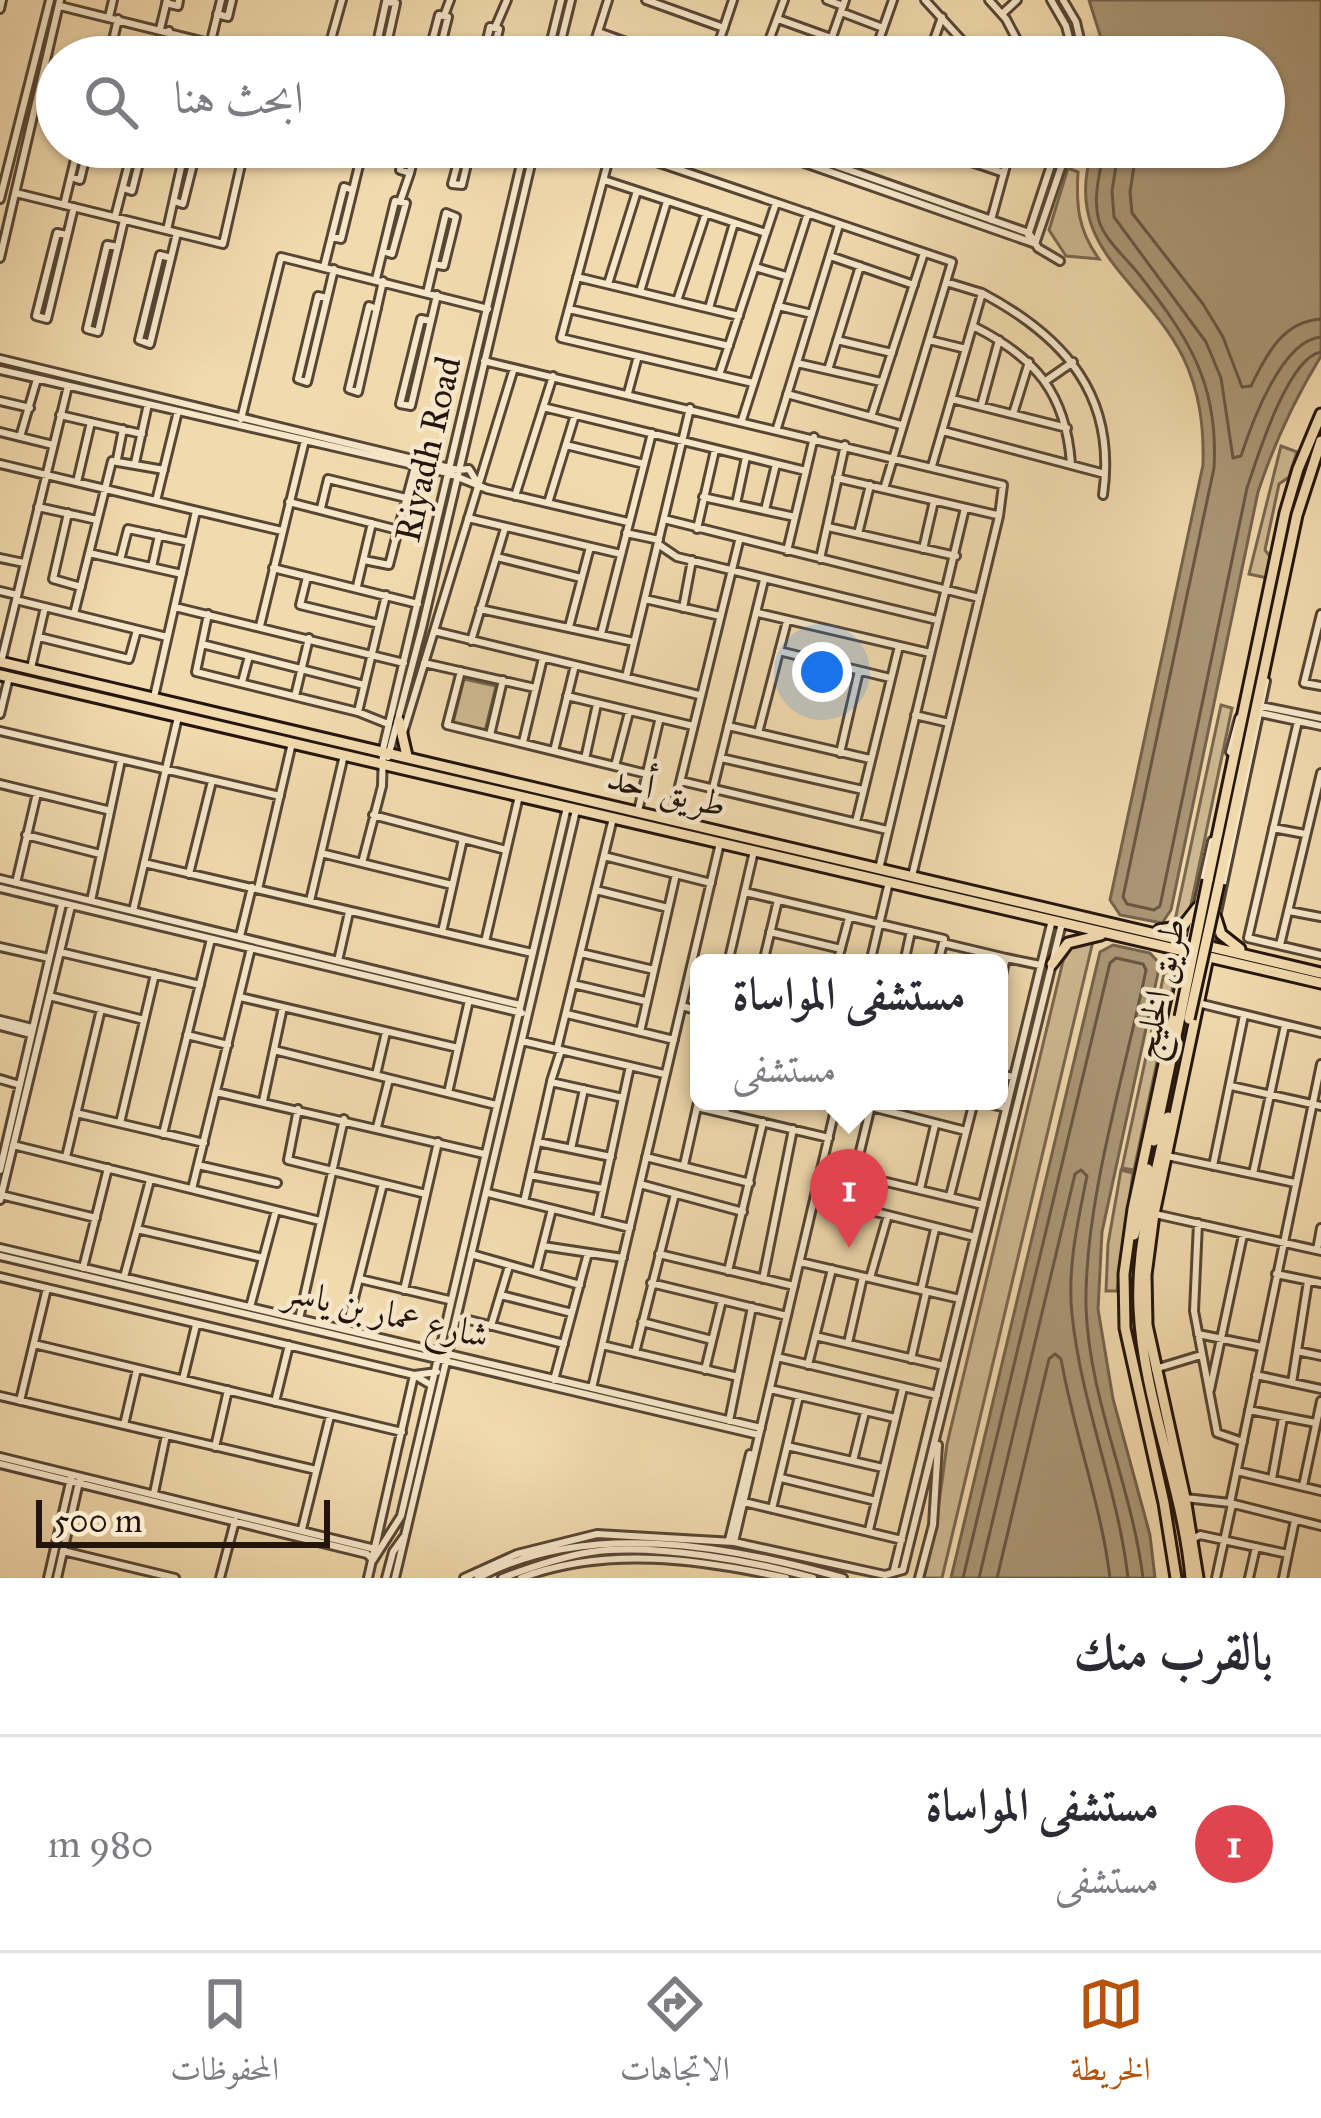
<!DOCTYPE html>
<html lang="ar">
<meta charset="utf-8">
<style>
:root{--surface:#fff;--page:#f2f2f3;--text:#2b2b33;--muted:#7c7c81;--line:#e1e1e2;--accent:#b45309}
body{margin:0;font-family:"IM FELL Great Primer",Amiri,serif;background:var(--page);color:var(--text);direction:rtl}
.scale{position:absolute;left:36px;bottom:30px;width:294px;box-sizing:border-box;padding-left:12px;border:6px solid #24150c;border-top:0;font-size:33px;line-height:42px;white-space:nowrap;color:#24150c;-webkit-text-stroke:9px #f6e7ca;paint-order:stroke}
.you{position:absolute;left:822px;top:672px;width:42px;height:42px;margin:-30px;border:9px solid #fff;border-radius:50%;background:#1a73e8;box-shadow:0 0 0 18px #1a73e833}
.badge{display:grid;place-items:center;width:78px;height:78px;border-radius:50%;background:var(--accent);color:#fff;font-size:39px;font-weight:700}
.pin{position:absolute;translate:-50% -99px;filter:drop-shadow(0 3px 6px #0008)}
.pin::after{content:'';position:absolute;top:63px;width:42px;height:36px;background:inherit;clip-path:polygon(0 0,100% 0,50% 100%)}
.popup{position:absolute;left:690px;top:954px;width:318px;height:156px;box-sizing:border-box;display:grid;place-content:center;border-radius:18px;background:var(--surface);filter:drop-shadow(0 3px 9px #0005);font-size:39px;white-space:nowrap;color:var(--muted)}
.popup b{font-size:45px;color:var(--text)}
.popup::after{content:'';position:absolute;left:50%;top:100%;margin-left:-24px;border:24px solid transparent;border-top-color:var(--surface)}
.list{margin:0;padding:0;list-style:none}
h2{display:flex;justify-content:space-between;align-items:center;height:156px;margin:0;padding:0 48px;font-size:51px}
h2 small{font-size:39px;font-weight:400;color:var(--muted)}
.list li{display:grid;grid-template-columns:78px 1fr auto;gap:36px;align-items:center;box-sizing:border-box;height:216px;padding:0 48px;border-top:3px solid var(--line)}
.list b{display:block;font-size:45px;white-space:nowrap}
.list p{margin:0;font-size:39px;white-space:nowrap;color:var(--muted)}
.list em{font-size:39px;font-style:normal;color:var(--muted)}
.icon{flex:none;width:66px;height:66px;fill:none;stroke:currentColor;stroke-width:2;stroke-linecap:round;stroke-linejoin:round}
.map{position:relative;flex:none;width:1321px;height:1578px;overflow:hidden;direction:ltr}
.search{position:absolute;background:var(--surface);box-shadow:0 3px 9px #0004;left:36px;right:36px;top:36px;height:132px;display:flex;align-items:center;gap:30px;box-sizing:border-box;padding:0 42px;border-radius:66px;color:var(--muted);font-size:45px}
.sheet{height:372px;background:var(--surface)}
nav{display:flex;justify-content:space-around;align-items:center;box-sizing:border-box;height:168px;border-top:3px solid var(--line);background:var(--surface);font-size:33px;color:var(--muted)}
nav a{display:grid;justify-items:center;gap:6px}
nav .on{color:var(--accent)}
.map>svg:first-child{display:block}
.green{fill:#ceb992;stroke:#79674f;stroke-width:3}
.water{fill:#ab9777;stroke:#75634c;stroke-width:3}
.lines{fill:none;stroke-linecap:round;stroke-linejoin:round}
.shore{stroke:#685642;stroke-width:3}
.minor-casing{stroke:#574634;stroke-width:12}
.major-casing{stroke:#24150c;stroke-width:15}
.minor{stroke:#f6e7ca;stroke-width:6}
.major{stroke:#f1daae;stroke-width:9}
.major-bridge-casing{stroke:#24150c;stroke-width:15;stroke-linecap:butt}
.major-bridge{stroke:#f1daae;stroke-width:9}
.labels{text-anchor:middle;stroke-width:9;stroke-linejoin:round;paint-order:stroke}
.street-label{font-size:36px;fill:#24150c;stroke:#f6e7ca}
</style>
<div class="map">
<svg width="1321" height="1578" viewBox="0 0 1321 1578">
<rect width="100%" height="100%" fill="#f1daae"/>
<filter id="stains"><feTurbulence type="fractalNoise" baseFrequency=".00167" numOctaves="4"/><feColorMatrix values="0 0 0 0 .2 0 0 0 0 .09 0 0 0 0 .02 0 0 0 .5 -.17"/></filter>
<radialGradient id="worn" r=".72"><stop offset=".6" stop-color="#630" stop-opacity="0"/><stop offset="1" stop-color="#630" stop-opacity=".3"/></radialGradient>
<!-- green -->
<path class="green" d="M1068,168L1078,172C1076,206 1078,230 1099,259L1066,256L1049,230Z
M1281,446L1297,452L1289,477L1279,484L1265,550L1271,558L1267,578L1249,574Z
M464,679L496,686L485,731L453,723Z
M1221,705L1232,708L1188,919L1174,925Z
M1093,941L942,1578H924L935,1533L947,1444L1063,961L1072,947Z
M1168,955L1176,972L1134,1170L1122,1168Z
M1121,1170L1133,1173L1117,1291H1106L1108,1244Z"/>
<!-- water -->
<path class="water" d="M1089,0H1321V356C1294,400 1274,443 1258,492L1171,910L1162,923L1120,915L1110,900L1203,465C1204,427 1200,392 1183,357C1143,278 1060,248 1093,147H1264V57H1107Z
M1113,945L1150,953L1160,964L1102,1232L1098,1309L1113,1399L1150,1535L1155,1578H951L1100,952Z"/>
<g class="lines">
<!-- shore -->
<path class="shore" d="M1104,147C1101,171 1092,196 1099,221C1105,240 1126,258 1138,273C1188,337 1219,383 1214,468L1123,897L1127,904L1154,910L1160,906L1247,488C1257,458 1288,357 1321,352
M1119,147L1112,191L1114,217L1206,342L1221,378L1233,458L1241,456C1252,422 1282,340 1321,337
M1137,147L1130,192L1132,213L1203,304L1223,337L1242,387L1251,386C1266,355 1283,321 1321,319
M963,1578L1110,963L1116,958L1143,964L1146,970C1125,1073 1084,1203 1086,1307C1089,1399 1132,1487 1143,1578
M979,1578L1075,1174L1081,1170L1087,1176C1078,1220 1067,1269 1072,1314C1081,1404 1118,1489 1128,1578
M997,1578L1049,1359L1055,1354L1061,1359C1074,1433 1101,1504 1110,1578"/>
<!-- minor casing -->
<g class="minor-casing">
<path id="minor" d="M646,0L724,28
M827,0L843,6
M925,0L977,57
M989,0L1006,19L1026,57
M1051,0L1066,26L1074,57
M1063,0L1076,22L1084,57
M166,3L178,6L179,0
M60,6L265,57
M0,9L2,0
M841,12L883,28
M217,14L228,17L232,0
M1002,14L1017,0
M444,16L450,0
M109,17L113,0
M778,19L831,38
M495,28L507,0
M160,29L167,0
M601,33L668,57
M211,41L221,0
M931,46L965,57
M99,57L101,46L111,49
M109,57L118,19
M164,57L169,31
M218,57L221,43
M326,57L342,0
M374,57L386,2L396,3L385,53L376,51
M428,57L439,15L448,17L438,57
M483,57L490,27L499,29L492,57
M547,57L561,0
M557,57L571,0
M590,57L608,0
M714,57L733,0
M763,57L784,0
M825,57L845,0
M873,57L893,0
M928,57L942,17
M353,147L350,158L360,161L364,147
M406,147L400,170L410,173L416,147
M462,147L452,184L462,185L471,147
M612,147L952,262L884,489
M612,147L561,338L753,383
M759,147L1033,243
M783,147L1029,233L1038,248L1060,261
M927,147L1004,173
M71,177L80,180L88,147
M604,180L766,233
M123,188L132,191L143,147
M353,190L360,161
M16,193L223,244L245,147
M0,199L50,0
M400,202L410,173
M64,205L78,147
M115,217L133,147
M991,220L1011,147
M167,230L185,149L196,152L183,204L174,201
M67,235L57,233L36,316L47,319L74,207
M1028,235L1057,147
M1035,244L1068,147
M118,247L107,245L87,329L98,332L124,220
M830,256L914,285
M0,258L60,0
M171,258L160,255L139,340L150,344L177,233
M324,267L344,187L353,190L341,239L332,237
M755,267L786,276
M577,277L739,316
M376,279L395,201L406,203L392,254L383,251
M608,284L637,191
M640,292L667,201
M427,293L446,213L456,217L444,266L434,264
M982,293C1065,337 1117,396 1103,495
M327,298L318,296L298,379L307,382L334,269
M677,301L706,213
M778,306L812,314
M709,308L734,223
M377,309L369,306L349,389L358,392L383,281
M569,309L729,346
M431,321L421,319L400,404L411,406L437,295
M973,326C1035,357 1066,393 1071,464
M837,340L892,353
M929,340L966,349
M0,359L458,470L469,469L478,484
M484,361L1003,485L999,516L912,876
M797,363L881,382
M0,370L448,473L487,489L628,522
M828,370L860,266
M719,375L776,203
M1047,380L1073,362
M628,393L638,356
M787,394L901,425
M952,399L1067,428
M0,401L30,408
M981,406L999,340
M543,407L806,471L787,551
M1013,414L1029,362
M60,415L142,434
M871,417L924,253
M241,419L281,257L488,309
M742,420L808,213
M777,428L839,225
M943,431L1105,474
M0,432L53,445
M20,437L37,379
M566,445L644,464
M117,459L123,429
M135,463L148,404
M0,464L282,531
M932,466L982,293L946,282
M806,471L814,437
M837,478L997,515
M77,482L91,422
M515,496L553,376
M703,497L795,517
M156,501L178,411
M289,502L398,530L415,467
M548,503L575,415
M736,504L746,457
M38,507L97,520
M321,508L328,479L406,498
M765,510L776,464
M68,513L53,579L81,587
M468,518L621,554
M664,519L979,598
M828,527L956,556
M697,529L715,450
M626,533L659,540
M858,534L870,485
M658,544L677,557L937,620
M923,549L934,501
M89,553L182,574
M497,557L581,578
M0,558L24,563
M820,559L845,445
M120,560L128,529L189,542
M364,560L389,565L398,530
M152,567L159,535
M273,568L418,604
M307,577L300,605L379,624L386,595
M357,586L372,523
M0,591L17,595
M645,599L720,616
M16,600L167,637
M175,607L404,663
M683,608L692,560
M480,609L634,642
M758,613L930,653
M74,614L112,461L164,470
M208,614L196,672L358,712L379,624
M1321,614L1304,683L1321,686
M260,626L305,440
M569,627L590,547
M434,631L699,695
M601,634L652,433
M39,637L129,659L137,630
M471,641L505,528
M202,644L364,685
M779,651L890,678
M1,662L68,386
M424,663L535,688
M31,668L45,607
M461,671L447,725L647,774
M626,677L690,408
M242,682L249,656
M295,696L309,638
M567,696L693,726
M154,697L196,511
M1261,706L1321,718
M358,712L388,724
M1260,713L1321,726
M0,714L9,677
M915,715L949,723
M1298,721L1248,938L1321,955
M728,726L870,759
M0,731L280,796
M403,733L514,368
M758,733L787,621
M490,735L503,680
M523,742L543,658
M554,751L575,665
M1230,752L1239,718
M840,753L859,671
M388,757L422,628L535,147
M721,758L863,790
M585,759L597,704
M615,766L629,712
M681,781L887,830
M0,784L107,810
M713,788L764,580
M638,811L659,721
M373,815L506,850
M671,819L739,541
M856,822L899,646
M1273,828L1305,834
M26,835L100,854
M321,853L452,885
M604,856L711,883
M144,863L532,953
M362,863L382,786L383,749L525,147
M879,869L965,508
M189,874L212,781
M0,879L520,1005
M16,883L37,793
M0,888L522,1013
M258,889L292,743
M596,890L668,908
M745,892L944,939L938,963
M91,901L121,760
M310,901L344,755
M133,911L178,717
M1289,911L1321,917
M442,932L463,839
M770,932L841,949
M240,936L252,887
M485,942L519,796
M943,943L1006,958
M1189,945L1212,841
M1280,945L1321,773
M0,947L49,958
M1209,950L1266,681
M60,952L200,985
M581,953L654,970
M338,961L349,912
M728,963L754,851
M763,963L778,900
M837,963L849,918
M870,963L889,882
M904,963L911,931
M573,984L645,1001
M999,988L1006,958L1040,965
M49,996L144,1020
M240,997L458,1048
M1198,1003L1321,1033
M682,1006L699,1011
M567,1014L674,1040
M0,1020L32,1028
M0,1026L31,1034
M640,1032L676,874
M187,1035L228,1045
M522,1041L664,1074
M557,1049L613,818
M274,1050L496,1105
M999,1074L1013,1077
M376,1075L386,1032
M0,1079L20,1085
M551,1081L561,1050
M1231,1086L1321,1106
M216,1092L484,1154
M448,1093L469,1000
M263,1101L283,1007
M812,1101L836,1107
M848,1101L966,1131
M977,1101L1006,1108
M697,1107L829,1138
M298,1109L288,1160L426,1194
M76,1113L204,1143
M725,1113L728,1101
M120,1123L155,974
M377,1127L389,1079
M163,1134L211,939
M538,1142L611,1157
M13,1145L320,1221
M571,1149L584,1089
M1167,1156L1295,1183
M66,1157L101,1009
M646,1157L750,1183
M198,1165L277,1183
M684,1165L699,1098
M1213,1166L1244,1015
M0,1170L62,904
M853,1174L983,1205
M1253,1174L1285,1025
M530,1175L603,1189
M640,1184L743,1212
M192,1189L251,948
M920,1189L935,1125
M488,1193L630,1228
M1,1195L96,1218
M950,1196L974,1101
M816,1197L975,1237
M0,1200L71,906
M524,1202L551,1082L623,1098
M847,1205L870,1110
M1155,1214L1321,1251
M597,1219L630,1066
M1198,1223L1194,1311L1217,1433L1243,1442
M137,1229L150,1180
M543,1246L623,1258
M0,1248L761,1428
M1317,1250L1321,1228
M471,1254L580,1285
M659,1254L794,1286
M0,1256L759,1435
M800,1262L960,1299
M83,1268L108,1168
M728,1271L763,1122
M536,1272L552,1209
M1276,1274L1321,1283
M0,1277L414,1375L431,1385
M124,1277L137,1229L263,1258
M870,1278L888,1215
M360,1279L449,1300
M763,1279L793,1129
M651,1283L787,1316
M404,1290L438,1142
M921,1290L935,1229
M501,1295L572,1313
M250,1307L276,1210
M457,1317L564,1344
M299,1319L344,1119
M642,1322L712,1340
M491,1326L509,1266
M346,1330L383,1184
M1198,1334L1262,1347
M815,1336L944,1366
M848,1343L863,1277
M34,1344L402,1432
M602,1345L738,1377
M1297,1351L1321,1356
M635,1353L675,1194
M777,1357L937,1395
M911,1359L926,1293
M808,1365L832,1269
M1155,1369L1201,1355
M705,1370L722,1300
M414,1375L437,1372
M1256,1375L1321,1389
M183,1379L196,1325
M554,1380L588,1253
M1292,1383L1308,1281
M592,1388L720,843
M770,1389L895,1418
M1210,1390L1243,1235
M0,1396L316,1470
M20,1401L47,1288
M275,1402L289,1345
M1249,1410L1316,1423
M729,1421L752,1307
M124,1425L137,1369
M787,1446L883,1468
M215,1447L228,1390
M0,1457L375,1549
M853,1461L865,1412
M0,1464L367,1554L373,1560
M1237,1471L1321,1491
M781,1478L876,1501
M1272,1479L1283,1418
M1303,1486L1321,1401
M154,1493L166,1435
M1185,1498L1230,1503L1321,1526
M744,1502L902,1540
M1230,1503L1321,1064
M772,1509L799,1396
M302,1529L330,1416
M869,1530L903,1388
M1193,1539L1200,1535L1288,1554
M729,1540L750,1454
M734,1542L837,1101
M63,1551L175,1578
M373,1560L401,1516L567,807
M894,1570L1052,920
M48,1578L71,1478
M57,1578L79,1482
M220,1578L235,1521
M368,1578L414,1375
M386,1578L393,1552L403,1538
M395,1578L576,810
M464,1578L517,1554L597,1534L734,1542L885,1575L903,1570L1062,923
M478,1578C586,1519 731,1546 843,1578
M502,1578C531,1567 561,1557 591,1552C652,1543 754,1561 813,1578
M521,1578C606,1546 699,1559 786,1578
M919,1578L933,1525L938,1445
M1216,1578L1232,1504
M1249,1578L1256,1547
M1283,1578L1295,1520"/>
</g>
<!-- major casing -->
<g class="major-casing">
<path id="major" d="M0,662L1321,973
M0,675L1321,983
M399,721L407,756
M1208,880L1285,513L1298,469L1321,414
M1219,883L1297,515L1321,441
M1216,918L1221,934L1240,949
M1159,930L1183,926L1197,908
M1052,964L1068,943L1101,935
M1168,1117C1155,1180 1136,1243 1139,1308C1143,1399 1183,1487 1191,1578
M1154,1141L1180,1017
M1134,1235L1148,1169
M1176,1578L1164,1503L1125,1328L1124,1274L1133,1209L1188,952
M1198,1578L1185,1498L1147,1325L1146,1275L1154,1214L1208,957"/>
</g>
<!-- minor -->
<use href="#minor" class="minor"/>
<!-- major -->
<use href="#major" class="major"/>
<!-- major-bridge casing -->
<g class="major-bridge-casing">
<path id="major-bridge" d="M1180,1017L1208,880
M1189,1019L1219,883"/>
</g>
<!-- major-bridge -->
<use href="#major-bridge" class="major-bridge"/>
</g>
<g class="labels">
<!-- street labels -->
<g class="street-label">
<text transform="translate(427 449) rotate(-77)" y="13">Riyadh Road</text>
<text transform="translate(667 790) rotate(14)" y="13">طريق أحد</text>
<text transform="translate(1158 988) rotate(-78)" y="13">طريق الخليج</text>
<text transform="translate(387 1312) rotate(13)" y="13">شارع عمار بن ياسر</text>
</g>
</g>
<rect width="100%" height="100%" filter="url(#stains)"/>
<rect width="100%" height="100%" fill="url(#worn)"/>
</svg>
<div class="scale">500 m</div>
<div class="you"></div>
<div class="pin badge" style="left:849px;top:1248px;background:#e0444e">1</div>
<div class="popup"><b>مستشفى المواساة</b>مستشفى</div>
<div class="search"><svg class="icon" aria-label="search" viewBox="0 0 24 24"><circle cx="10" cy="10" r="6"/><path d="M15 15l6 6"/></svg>ابحث هنا</div>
</div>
<section class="sheet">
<h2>بالقرب منك<small></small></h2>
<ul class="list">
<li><span class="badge" style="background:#e0444e">1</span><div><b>مستشفى المواساة</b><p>مستشفى</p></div><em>980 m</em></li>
</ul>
</section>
<nav>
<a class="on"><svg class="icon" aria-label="map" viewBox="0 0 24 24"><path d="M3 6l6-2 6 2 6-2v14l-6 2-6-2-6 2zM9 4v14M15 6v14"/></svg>الخريطة</a>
<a><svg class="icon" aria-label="directions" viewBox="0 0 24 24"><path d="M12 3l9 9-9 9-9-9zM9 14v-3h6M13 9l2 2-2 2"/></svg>الاتجاهات</a>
<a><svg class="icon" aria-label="saved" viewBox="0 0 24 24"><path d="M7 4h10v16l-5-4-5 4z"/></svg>المحفوظات</a>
</nav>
